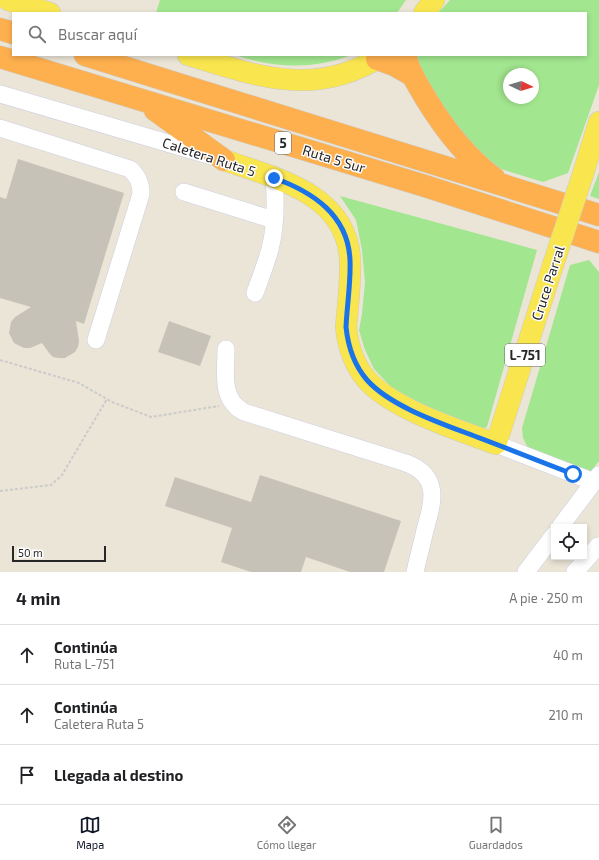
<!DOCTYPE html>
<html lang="es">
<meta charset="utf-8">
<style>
:root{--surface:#fff;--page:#f6f6f6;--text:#202124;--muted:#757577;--line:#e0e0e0;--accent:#111827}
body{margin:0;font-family:"Exo 2",sans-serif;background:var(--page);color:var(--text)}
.controls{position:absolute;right:12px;bottom:12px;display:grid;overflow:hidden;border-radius:0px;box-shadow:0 2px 6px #0003}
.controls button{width:36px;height:36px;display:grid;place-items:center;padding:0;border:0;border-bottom:1px solid var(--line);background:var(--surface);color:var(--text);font:20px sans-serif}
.compass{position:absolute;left:503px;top:68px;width:36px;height:36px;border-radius:50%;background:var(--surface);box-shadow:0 2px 6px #0003;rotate:94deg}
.scale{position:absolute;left:12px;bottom:10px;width:94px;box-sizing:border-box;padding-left:4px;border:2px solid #272727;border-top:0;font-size:11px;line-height:14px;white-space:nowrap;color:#272727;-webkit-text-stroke:3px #fff;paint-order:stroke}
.stop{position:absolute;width:12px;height:12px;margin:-9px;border:3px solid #1a73e8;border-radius:50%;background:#fff}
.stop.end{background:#1a73e8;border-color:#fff;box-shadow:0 1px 4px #0008}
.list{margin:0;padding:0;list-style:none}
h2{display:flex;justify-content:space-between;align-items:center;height:52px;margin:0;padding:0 16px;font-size:17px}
h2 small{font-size:13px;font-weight:400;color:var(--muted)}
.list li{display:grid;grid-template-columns:26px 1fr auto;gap:12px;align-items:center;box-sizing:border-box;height:60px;padding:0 16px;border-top:1px solid var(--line)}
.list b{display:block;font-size:15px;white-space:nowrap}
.list p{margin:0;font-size:13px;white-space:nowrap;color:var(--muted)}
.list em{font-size:13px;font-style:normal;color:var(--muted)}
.icon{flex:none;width:22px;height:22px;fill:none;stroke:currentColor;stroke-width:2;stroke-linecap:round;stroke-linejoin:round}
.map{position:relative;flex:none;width:599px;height:572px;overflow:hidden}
.search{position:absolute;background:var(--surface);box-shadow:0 2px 6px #0003;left:12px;right:12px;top:12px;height:44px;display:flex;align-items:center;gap:10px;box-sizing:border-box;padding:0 14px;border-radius:0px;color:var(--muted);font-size:15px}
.sheet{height:232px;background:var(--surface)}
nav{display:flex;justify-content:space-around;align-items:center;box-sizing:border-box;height:56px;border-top:1px solid var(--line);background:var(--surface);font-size:11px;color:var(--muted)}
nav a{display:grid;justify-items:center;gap:2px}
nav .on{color:var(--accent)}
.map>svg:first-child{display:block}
.green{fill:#a2e68f;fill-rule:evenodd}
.building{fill:#c6c2b7}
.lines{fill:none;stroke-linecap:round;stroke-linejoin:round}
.minor-casing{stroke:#cdcee2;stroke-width:18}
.major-casing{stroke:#cbcbcb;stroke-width:22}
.highway-casing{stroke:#cbcbcb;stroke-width:23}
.path{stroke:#cbcbcb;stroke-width:2;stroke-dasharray:3 2;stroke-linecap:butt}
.minor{stroke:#fff;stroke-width:17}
.major{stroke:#f9e64e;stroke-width:21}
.highway{stroke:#ffb04e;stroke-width:22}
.major-bridge-casing{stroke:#cbcbcb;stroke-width:22;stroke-linecap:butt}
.major-bridge{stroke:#f9e64e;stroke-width:21}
.route{stroke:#1a73e8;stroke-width:5}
.labels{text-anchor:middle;stroke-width:3;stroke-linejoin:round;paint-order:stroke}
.shield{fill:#fff;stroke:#686868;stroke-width:1}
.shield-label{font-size:13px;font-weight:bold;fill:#272727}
.street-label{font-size:14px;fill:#272727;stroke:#fff}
</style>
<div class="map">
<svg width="599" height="572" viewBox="0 0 599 572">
<rect width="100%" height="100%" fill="#ebe5d7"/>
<!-- green -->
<path class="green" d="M160,0H406L397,13H156Z
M450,0H599V85L568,173L543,182L501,169L487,162L466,144L423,81L417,55H586V13H438ZM509,74H533V98H509Z
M235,55H351C313,70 273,68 235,55Z
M599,172V199L590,196Z
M340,196L537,250L487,427L480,429L414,401L392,388L374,369L365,350L359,330L362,314L365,282L362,250L356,220Z
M589,260L599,272V461L591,471L528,448L523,438L522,428L570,265Z"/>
<!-- building -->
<path class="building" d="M18,159L124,193L84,324L76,321L79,341L78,347L75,352L65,358H59L53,357L49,353L42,343L30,348H24L14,343L9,333L11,322L15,317L31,307L0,298V197L6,199Z
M169,321L211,336L200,366L158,352Z
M260,475L401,521L384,572H350L306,557L301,572H251L221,562L232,528L165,506L175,477L251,502Z"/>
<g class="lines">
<!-- minor casing -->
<g class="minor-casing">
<path id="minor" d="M0,94L215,157
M0,128L130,169C138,176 141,183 141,194L96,340
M184,192L274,220
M255,293C260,279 266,264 270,249C276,226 276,201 274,178
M226,349C226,373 220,399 244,412L406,463C441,476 433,502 425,530C422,544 418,558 415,572
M496,444L594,482
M560,527L599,475
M526,572L554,535
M575,572L598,546L599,547"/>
</g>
<!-- major casing -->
<g class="major-casing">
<path id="major" d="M8,0L50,13
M424,13L434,0
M188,55C257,76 316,99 383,55
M224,160C275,178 346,193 350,259C351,282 348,305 346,327C348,347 354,365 367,380C394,410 459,430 496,444L553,265
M583,174L599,122"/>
</g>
<!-- highway casing -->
<g class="highway-casing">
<path id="highway" d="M0,29L13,33
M85,55L599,215
M405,55C410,74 418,85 428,102C446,131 466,157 494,178
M0,57L425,186L599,242
M377,59L394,65L410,74
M155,110L224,160"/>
</g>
<!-- path -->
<path class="path" d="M0,360L79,383L112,402L151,417L219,406
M0,491L51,485L62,475L107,399"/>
<!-- minor -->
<use href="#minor" class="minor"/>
<!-- major -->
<use href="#major" class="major"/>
<!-- highway -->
<use href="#highway" class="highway"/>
<!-- major-bridge casing -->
<g class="major-bridge-casing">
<path id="major-bridge" d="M553,265L583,174"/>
</g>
<!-- major-bridge -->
<use href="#major-bridge" class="major-bridge"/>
</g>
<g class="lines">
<!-- route -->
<path class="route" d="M274,178C313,192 348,215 350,260C351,282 347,305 346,327C348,346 354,365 367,380C391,407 443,424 477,437C509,449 541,462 573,474"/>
</g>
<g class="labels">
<!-- shield labels -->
<g class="shield">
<rect x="275" y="132" width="16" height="22" rx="3"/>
<rect x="505" y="344" width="40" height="22" rx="3"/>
</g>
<g class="shield-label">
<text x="283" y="148">5</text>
<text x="525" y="360">L-751</text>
</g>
<!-- street labels -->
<g class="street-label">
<text transform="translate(209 157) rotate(18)" y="5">Caletera Ruta 5</text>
<text transform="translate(334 159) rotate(17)" y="5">Ruta 5 Sur</text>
<text transform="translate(548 283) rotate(-72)" y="5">Cruce Parral</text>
</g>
</g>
</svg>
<div class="controls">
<button><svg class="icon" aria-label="locate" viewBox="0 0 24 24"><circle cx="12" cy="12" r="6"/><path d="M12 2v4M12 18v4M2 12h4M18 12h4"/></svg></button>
</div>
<svg class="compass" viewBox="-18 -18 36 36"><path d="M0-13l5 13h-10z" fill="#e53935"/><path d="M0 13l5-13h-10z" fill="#757577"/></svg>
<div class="scale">50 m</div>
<div class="stop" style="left:573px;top:474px"></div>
<div class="stop end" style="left:274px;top:178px"></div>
<div class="search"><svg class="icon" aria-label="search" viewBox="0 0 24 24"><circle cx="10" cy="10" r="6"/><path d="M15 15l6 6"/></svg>Buscar aquí</div>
</div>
<section class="sheet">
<h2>4 min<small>A pie · 250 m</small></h2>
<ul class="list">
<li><svg class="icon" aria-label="ahead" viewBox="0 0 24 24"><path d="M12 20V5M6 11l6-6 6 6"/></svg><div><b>Continúa</b><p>Ruta L-751</p></div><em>40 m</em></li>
<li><svg class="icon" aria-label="ahead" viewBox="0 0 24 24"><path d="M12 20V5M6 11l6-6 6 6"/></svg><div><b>Continúa</b><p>Caletera Ruta 5</p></div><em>210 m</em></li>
<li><svg class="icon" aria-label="arrive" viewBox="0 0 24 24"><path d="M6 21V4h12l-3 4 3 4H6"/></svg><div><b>Llegada al destino</b></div></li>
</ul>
</section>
<nav>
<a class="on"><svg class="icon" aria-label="map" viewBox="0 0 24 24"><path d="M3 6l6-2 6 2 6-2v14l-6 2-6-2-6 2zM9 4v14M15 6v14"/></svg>Mapa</a>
<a><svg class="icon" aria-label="directions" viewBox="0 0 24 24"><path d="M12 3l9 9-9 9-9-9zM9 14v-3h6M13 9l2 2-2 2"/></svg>Cómo llegar</a>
<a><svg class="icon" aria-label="saved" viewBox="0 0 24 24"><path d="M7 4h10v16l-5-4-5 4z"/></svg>Guardados</a>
</nav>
